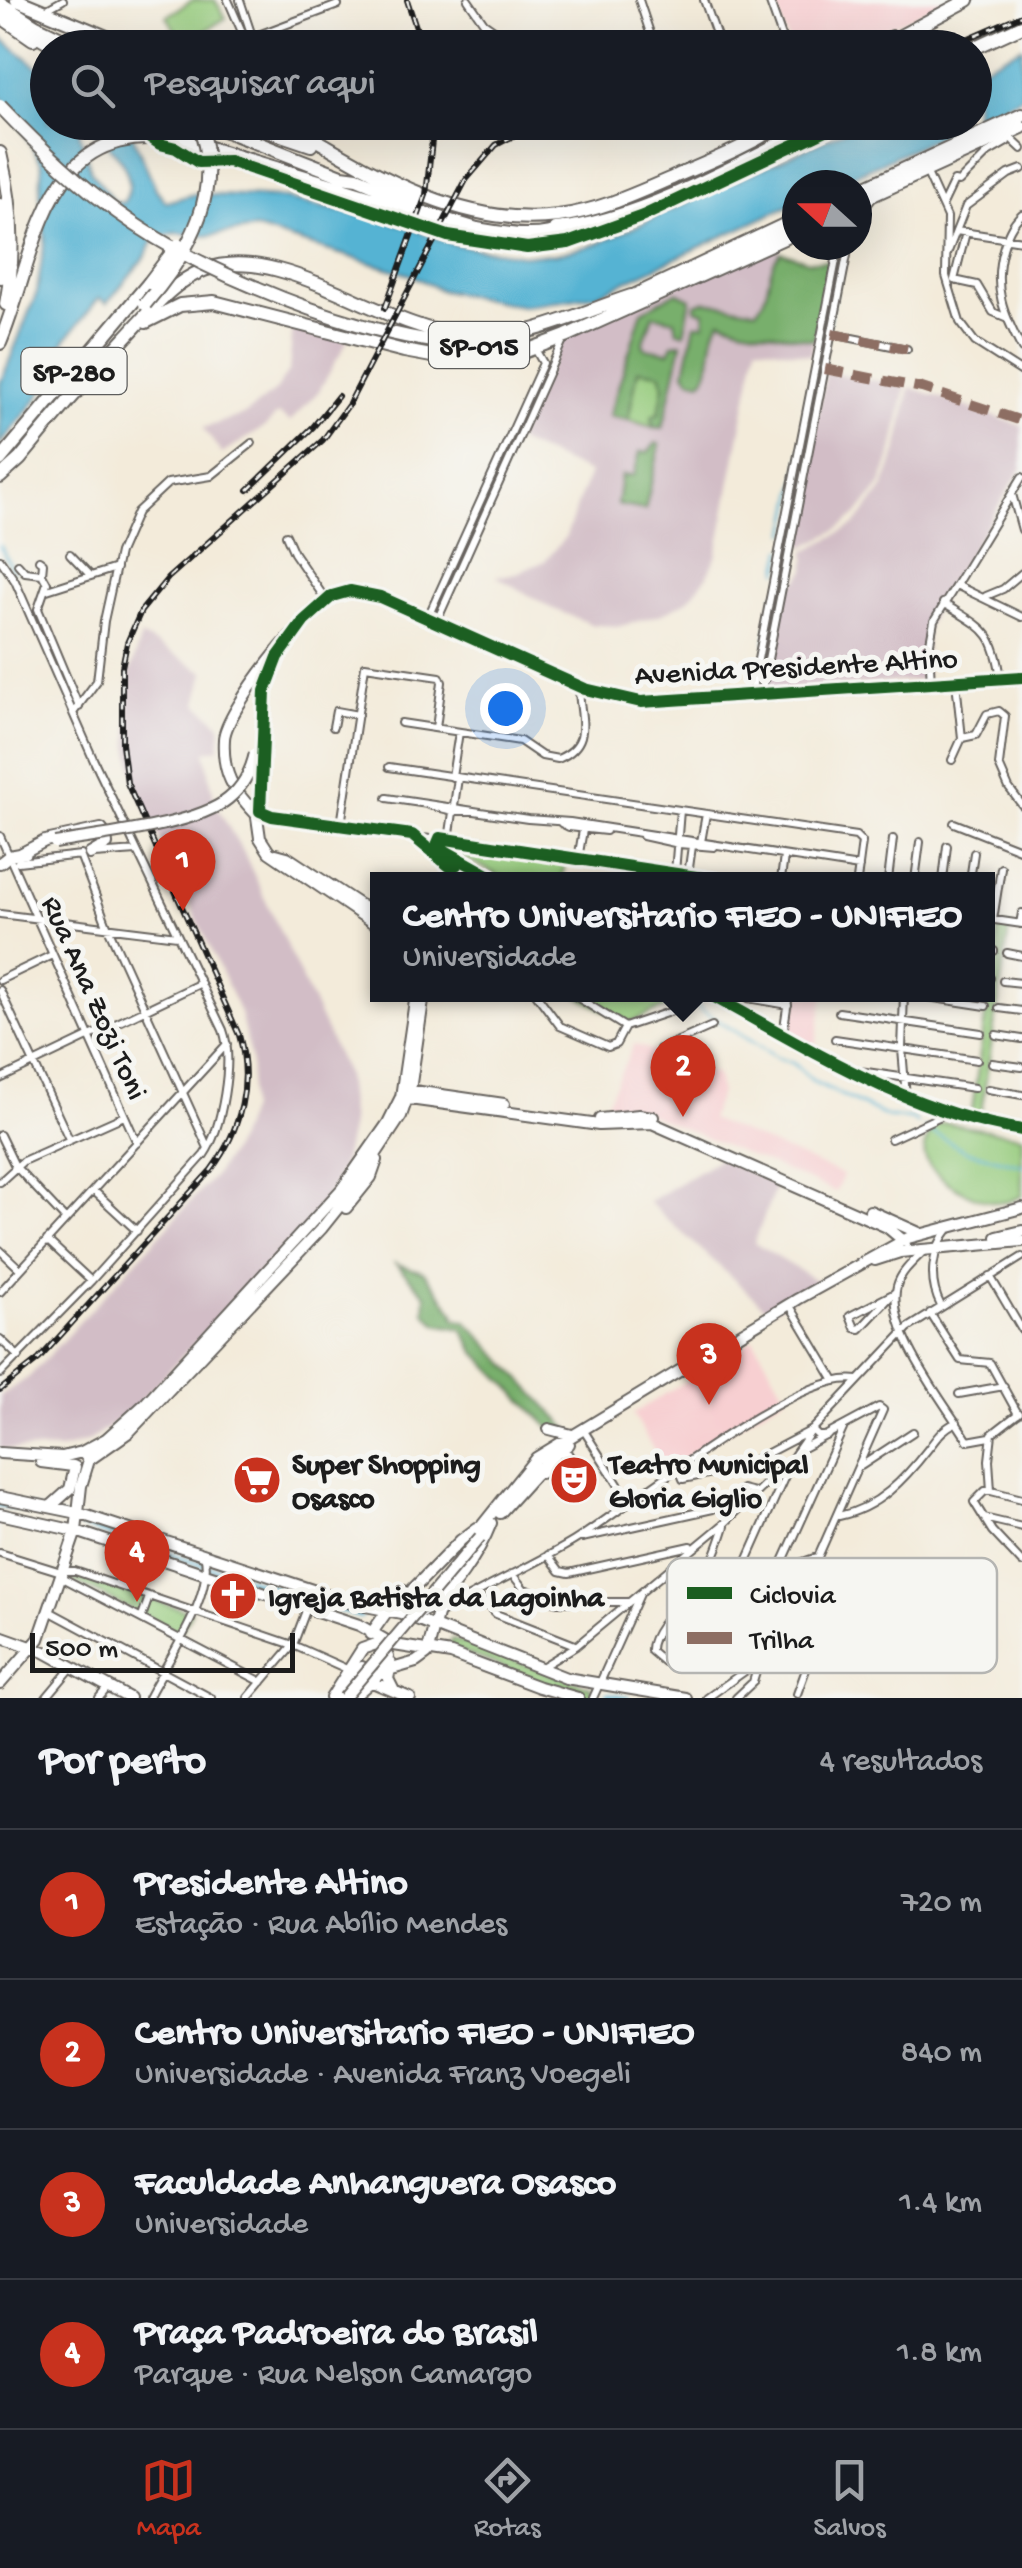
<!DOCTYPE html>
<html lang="pt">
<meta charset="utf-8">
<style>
:root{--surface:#171b24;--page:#20242c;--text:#f1f3f6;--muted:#9ea1a6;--line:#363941;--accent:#c8321e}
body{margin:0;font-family:"Gochi Hand",sans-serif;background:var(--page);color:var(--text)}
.compass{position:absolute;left:782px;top:170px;width:90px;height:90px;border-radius:50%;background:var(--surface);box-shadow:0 10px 40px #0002;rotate:291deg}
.scale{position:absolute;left:30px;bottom:25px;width:265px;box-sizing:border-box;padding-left:10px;border:5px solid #1c1c1c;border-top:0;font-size:28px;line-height:35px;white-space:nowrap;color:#1c1c1c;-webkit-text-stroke:8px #f6f6f2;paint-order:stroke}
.you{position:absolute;left:505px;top:708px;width:35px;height:35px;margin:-25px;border:8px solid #fff;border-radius:50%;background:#1a73e8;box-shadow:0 0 0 15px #1a73e833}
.badge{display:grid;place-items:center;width:65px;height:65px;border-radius:50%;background:var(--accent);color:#fff;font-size:32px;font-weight:700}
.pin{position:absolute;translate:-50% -82px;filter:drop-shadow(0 2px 5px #0008)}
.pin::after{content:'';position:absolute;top:52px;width:35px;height:30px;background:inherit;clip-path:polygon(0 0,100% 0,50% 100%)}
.popup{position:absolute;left:370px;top:872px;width:625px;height:130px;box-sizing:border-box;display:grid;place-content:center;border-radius:0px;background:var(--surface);filter:drop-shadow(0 2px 8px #0005);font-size:32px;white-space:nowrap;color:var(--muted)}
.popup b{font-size:38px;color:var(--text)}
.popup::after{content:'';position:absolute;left:50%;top:100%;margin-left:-20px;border:20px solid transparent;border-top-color:var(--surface)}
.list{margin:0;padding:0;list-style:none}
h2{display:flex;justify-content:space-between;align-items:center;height:130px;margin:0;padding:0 40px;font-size:42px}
h2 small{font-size:32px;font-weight:400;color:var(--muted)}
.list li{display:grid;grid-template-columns:65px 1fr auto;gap:30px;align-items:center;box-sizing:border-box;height:150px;padding:0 40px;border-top:2px solid var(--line)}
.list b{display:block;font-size:38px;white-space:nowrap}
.list p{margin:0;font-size:32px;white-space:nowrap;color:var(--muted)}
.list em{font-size:32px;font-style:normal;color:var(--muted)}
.icon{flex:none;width:55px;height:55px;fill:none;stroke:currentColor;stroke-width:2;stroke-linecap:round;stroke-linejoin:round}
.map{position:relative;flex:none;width:1022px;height:1698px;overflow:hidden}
.search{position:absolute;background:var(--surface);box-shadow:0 10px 40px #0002;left:30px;right:30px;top:30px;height:110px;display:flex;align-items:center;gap:25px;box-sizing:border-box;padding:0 35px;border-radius:55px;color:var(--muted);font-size:38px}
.sheet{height:730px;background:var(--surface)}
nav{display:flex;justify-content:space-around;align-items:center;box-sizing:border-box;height:140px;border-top:2px solid var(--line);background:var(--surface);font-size:28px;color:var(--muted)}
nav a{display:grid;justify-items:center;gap:5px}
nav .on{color:var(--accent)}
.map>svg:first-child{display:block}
.built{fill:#f7cfd1}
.industrial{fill:#d2bdc6}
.green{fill:#96cb7d;stroke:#59744c;stroke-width:2.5}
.forest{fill:#78af6c;stroke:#4a6644;stroke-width:2.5}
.water{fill:#55b3d3;stroke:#386878;stroke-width:2.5;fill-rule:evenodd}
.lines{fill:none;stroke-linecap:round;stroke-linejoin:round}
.stream{stroke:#55b3d3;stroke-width:2.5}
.river{stroke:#55b3d3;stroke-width:6}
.minor-casing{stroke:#67645e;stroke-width:10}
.major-casing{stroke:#67645e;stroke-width:14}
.highway-casing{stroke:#67645e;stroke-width:16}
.minor{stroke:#fff;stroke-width:6}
.major{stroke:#fff;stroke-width:10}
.highway{stroke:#fff;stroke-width:12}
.rail-casing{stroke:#1c1c1c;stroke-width:6}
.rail{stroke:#f6f6f2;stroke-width:2.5;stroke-dasharray:8;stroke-linecap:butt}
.major-bridge-casing{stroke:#67645e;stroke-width:14;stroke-linecap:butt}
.highway-bridge-casing{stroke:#67645e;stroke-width:16;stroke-linecap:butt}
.major-bridge{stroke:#fff;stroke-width:10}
.highway-bridge{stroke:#fff;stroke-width:12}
.quiet{stroke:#8d6e63;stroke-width:10;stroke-dasharray:20 10;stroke-linecap:butt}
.cycleway-casing{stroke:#f6f6f2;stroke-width:19}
.cycleway{stroke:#1b5e20;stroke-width:12}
.labels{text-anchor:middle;stroke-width:10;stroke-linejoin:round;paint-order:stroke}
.shield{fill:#f6f6f2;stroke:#5d5d5c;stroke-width:2.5}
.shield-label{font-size:28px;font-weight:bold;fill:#1c1c1c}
.street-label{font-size:30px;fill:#1c1c1c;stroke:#f6f6f2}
.poi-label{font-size:30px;font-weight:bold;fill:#1c1c1c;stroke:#f6f6f2;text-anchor:start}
.key{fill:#f6f6f2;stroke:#b5b5b2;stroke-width:2.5}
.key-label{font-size:28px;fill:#1c1c1c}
</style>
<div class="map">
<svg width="1022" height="1698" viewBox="0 0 1022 1698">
<rect width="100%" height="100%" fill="#f6f6f2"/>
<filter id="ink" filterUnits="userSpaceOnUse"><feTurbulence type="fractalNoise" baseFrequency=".01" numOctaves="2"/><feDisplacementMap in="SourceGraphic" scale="20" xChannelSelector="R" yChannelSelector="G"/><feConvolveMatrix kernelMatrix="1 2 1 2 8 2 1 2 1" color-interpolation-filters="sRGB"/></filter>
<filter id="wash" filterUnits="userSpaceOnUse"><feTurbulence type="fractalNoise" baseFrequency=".0048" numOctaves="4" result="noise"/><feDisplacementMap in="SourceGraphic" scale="40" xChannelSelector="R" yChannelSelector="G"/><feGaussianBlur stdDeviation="2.25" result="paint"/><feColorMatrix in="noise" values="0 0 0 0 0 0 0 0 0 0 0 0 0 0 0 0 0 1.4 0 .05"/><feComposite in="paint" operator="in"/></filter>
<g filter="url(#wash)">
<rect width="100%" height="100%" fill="#f3ebda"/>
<!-- built -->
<path class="built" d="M774,0H947L847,47L791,48Z
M794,995H824L815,1049L788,1034Z
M634,1044L717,1075L720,1093L710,1119L843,1175L836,1192L642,1111L601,1114Z
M754,1339L786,1396L665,1470L633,1414Z"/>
<!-- industrial -->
<path class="industrial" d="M775,241L782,253L809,261H830L811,355L757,345L717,555L706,578L687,601L662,614L621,626L593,625L551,608L496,576L515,574L545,561L566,536L589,473L516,441L563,337Z
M293,324L348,340L319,391L290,422L278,414L266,426L222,454L203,428L246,414L275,391L289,370Z
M826,372L906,386L893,451L881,485L857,515L839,529L805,547L794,538Z
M910,387L1022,426V468L934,611L927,626L926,676L922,680L775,691L768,689L765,683L784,588L800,578L806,570V551L855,525L883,489L897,452Z
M141,636L205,672L197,703L221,725L219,748L205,751L215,804L244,853L346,1074L351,1124L342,1166L324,1206L130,1412L89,1441L62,1450L0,1449V1396L29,1377L215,1175L237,1141L249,1109L251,1061L240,1013L137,789L129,746L128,680Z
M720,1158L776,1186L754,1243L819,1282L770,1312L648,1202Z"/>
<!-- green -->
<path class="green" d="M193,0H215L226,18L183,44L167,16Z
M638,370L660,373L664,386L659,413L652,416L653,427L628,420Z
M443,842L565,862L562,879H505L442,846Z
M998,926L1009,929L980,1119L971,1117Z
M576,995H660L675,1003L628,1023Z
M946,1123L1022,1136V1196C1017,1198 1012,1201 1007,1202C984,1207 930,1179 925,1156C923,1144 929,1135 934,1125Z
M71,1573L191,1612L180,1633L67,1578Z
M452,1639L591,1687L592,1695L588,1697C540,1683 496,1664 449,1647Z"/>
<!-- forest -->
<path class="forest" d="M781,252L809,261H830L814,340L741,327L721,320C707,337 716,363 702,381L690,379L685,372L695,324H705L704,312L695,309L696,304L704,301L756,310C772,294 765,268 781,252Z
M677,292L691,299L684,333L677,331L675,320L653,315L643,344L645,348L669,352L673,344L682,343L663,428L653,427L652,416L659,413L664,386L660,373L638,370L628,420L609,416L642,311Z
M656,443L660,445L645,510L617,505L621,476L634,475L640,452H648Z
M396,1264L424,1272L454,1312L455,1319L466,1321L569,1430L551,1429L475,1352L462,1329L437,1324L425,1313L426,1295Z"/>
<!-- water -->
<path class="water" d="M0,37L47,74L48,122L127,123L156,189L166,202L195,194L281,198L400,224L455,245L523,255L556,254L597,244L861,123H967L833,185H797V202L596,295L522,306L440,290L411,275L256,229L206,236L176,233L155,238L145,257L107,303L99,298L63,343L57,367L38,398L0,445V384L37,292L45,238L40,193L42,164L10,107L0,96ZM88,127C109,143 143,176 123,203L114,202L91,171L79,133L83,128Z
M1022,47V96L975,119V70Z"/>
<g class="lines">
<!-- stream -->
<path class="stream" d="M787,533L843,245
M0,545L13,572
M779,571L783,549
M766,642L775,594
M48,647L74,705
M684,994L703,1011L777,1058L793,1063L814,1082L887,1117L912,1119L917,1123
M924,1128L966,1151L1022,1165"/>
<!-- river -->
<path class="river" d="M0,1504L37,1511
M49,1515L360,1616
M608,1695L627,1698"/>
</g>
</g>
<g filter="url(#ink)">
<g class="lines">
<!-- minor casing -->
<g class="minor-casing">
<path id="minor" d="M228,0L249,48
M240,0L256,48
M468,0L484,23L520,48
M639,0L655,48
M704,0L721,48
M769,0L786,48
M47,9L63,0
M245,40L338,5
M860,48L892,34
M926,171L947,217L946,276L960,322L975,342L1022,372
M943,204L954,181L959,182L988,153L1007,142L1006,134L1022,149
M1022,214C1011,224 1007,235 1003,249C992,288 1004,315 1022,349
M857,219L871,200
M956,231L1022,241
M966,232L954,280L977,285L993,312L1005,317
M947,254L966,206L1009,174L1022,169
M832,334L907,349
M1012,494L1022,530
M286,535L294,553L326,600
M70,554L90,575
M0,559L15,581L94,761L223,1030C234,1060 222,1129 204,1155L91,1281L0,1374
M39,560L43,563L42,574L47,583L38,609L79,707
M18,564L25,572L42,574
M956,585L1022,617
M47,590L116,568
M986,596L1003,589L1022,573
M943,603C984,629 994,629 1001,678
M427,619L543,363L535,349
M436,623L564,338
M956,682L962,738L976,735L987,714L999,711L1005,716L999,765L1009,788L1022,805
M931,683L929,648L934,621L1022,477
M751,695L839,245
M761,695L849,245
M73,713L97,681L104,621L119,553L137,512L168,483L211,476L252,443
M401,723L520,741L542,756L558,759C595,743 579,716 579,688
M333,727L336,711L358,715
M952,760L962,738
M389,767L856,836L862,842L857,880
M452,777L459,732
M387,798L528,819L570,822L859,867
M428,805L453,811H474
M263,815L716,880
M561,823L569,827L606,831
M954,823L1022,850
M341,825L365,666L440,677L442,682L436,728
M0,836L9,856
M643,836L679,844L714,847
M414,837L442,857L461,880
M440,838L437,845L440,848L497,880
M449,840L458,778
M701,842L706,814
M94,854L137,851
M80,855L108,928L208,1148
M578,859L583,830
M18,862L81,855
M12,863L137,1143
M675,873L680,810
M688,875L692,846
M781,880L784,856
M888,880L893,839
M915,880L920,842
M943,880L947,846
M970,880L974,853
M0,914L177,936
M988,919L1022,924
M993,920L1001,868
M1020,924L1022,913
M988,951H994
M1007,953L1022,956
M988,978H990
M0,980L52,955
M1003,981L1022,983
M0,990L69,1139
M536,994L560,1026L608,1047L616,1044L625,1027L684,1007
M572,994L625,1027
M709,994C810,1049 907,1112 1022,1130
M904,994L902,1049L906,1097
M908,994L986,1006
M748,998L788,1005
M999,1008L1022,1011
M839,1012L981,1033
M783,1034L789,994
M996,1035L1022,1039
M835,1039L977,1060
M660,1049L712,1026
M992,1063L1022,1067
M853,1070L974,1088
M0,1079L201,983
M988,1089L1022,1095
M0,1135L15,1166L66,1220
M891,1139L945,1114
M0,1182L23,1161L124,1116
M94,1191L137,1231
M47,1240L91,1281
M926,1249C915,1260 901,1271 897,1286C885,1330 946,1404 968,1441L990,1437
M0,1250L20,1269
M990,1276L1022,1330
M0,1292L227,1044
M893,1294L860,1329L855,1328L850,1316L893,1294L895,1292
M941,1306C928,1281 931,1250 949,1228
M792,1309L835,1381
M930,1313L960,1360L990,1363L1018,1414
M0,1339L19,1357
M959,1394L1004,1386
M1019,1413L992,1434L989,1460L991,1491L1022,1499
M586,1434L630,1503
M861,1466L913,1432
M679,1469L683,1479L741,1467L812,1430L818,1436H827
M991,1491H985L974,1502L992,1531L1022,1563
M839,1516C878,1508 904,1480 928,1449C938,1436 942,1429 957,1422
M984,1518L1022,1527
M725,1526C719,1545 713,1563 701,1579C688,1597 649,1630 651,1651L664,1662C686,1661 700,1641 719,1631C747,1616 778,1608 807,1593L818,1557L883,1410L879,1407L799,1450
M582,1538L713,1509L742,1489L754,1492
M0,1553L58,1571H75L293,1645L349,1670
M548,1555L560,1571L569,1573L691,1546
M780,1568L843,1429
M512,1574L524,1589L557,1602H629
M61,1577L262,1682
M476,1594L496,1614L575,1645
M49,1611L211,1698
M439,1614C483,1587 531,1567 574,1541C632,1505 797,1369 858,1380
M142,1617L149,1597
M672,1617L736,1586L817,1557
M725,1630L811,1641L812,1653L797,1694
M715,1633L793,1458
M540,1668L576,1646L726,1522L793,1457L812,1430L908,1328L1022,1257
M46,1698L72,1667
M99,1698L108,1687
M148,1698C166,1662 216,1594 204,1554
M248,1698L293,1645L307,1608
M593,1698L640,1594
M707,1698L745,1671L813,1644
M736,1698L753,1682L757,1669"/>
</g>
<!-- major casing -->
<g class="major-casing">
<path id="major" d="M256,814C233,790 222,774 224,739C225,711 308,606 335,595C349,588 365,593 380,597L585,689L616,698L660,702L1022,677
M257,817L261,801L264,702L274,665
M257,817L260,838L269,852L378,926
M20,854L45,841L101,829L106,835L107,844L90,854
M276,854L287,857L378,917
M0,863L9,856L26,853
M407,1090L504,1104
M402,1098L599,1125L652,1123L887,1227L905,1242
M600,1119L639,1115L653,1117
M346,1208L371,1177L377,1160
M870,1211L919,1233
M997,1237L1022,1231
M875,1260L900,1252L1022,1241
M549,1429L572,1435
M82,1452L106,1439L145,1404L341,1190L388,1123L401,1097L416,994
M0,1453L62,1457L82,1452L89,1460L81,1486L76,1531L39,1639L0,1684
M89,1460L129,1432L322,1228L350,1193L401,1116L410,1090L424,994
M41,1462L73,1466
M540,1473L566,1463L568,1457L561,1446
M0,1497L78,1513L355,1604L401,1613L566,1678L686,1698
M51,1506L70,1489L75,1467
M500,1513L545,1463L569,1444
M0,1514L76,1531L359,1625L394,1645L451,1654L539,1687L578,1698
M477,1528L461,1540L413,1589L409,1600L415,1609L423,1611C449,1601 481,1549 491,1523
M476,1533L536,1458L798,1299L908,1238L1022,1208
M369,1606L399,1591
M371,1634L402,1590
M0,1636L45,1652L129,1698
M391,1664L388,1679L394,1691
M382,1672L416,1662L427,1654L441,1599
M370,1681L410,1698
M337,1697L362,1667
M331,1698L362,1649L376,1644L383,1648L388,1657L382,1672L352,1698"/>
</g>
<!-- highway casing -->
<g class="highway-casing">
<path id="highway" d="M17,0L133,48
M0,3L36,26L82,48
M0,16L33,39
M30,31L58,48
M878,48L968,0
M974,48L1022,26
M203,122L342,176L357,178L419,204
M229,122L255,133
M286,122C368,170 459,229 558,216C599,211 637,193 674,177C711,161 751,145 785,122
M249,124L311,145
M0,153C12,203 16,252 6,304
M857,191L1022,115
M857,202L1022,127
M0,205L1,277
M555,229C632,224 751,158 821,122
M257,288C320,315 403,342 471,345
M627,299L797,219
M146,322L180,305L214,302L404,351L448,359L481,360L526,351L566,336L797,232
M0,343C41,244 41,110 193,143L477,229C502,233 540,241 563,228
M0,460L149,283
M0,477L20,459C53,418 88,378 124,339C148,314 170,283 204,270C280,241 381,328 463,336C522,343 576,314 631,296"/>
</g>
<!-- minor -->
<use href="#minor" class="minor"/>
<!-- major -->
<use href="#major" class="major"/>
<!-- highway -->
<use href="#highway" class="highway"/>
<!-- rail casing -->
<g class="rail-casing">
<path id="rail" d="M407,0L423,48
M946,48L1022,15
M385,308L426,195L434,122
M248,490L313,427L338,396
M0,1390L39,1359L211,1170C241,1130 253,1083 239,1035L127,783L122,744V667L127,643L141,611L168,578L323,440L349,404L466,180L496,145L540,122"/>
</g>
<!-- rail -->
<use href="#rail" class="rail"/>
<!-- major-bridge casing -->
<g class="major-bridge-casing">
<path id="major-bridge" d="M55,843C99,835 195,826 228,799C243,787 251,771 255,753
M344,1698L480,1537"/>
</g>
<!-- highway-bridge casing -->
<g class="highway-bridge-casing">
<path id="highway-bridge" d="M0,106C83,193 145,242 257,288
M149,283L178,245
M145,304C190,253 225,190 198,122"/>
</g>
<!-- major-bridge -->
<use href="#major-bridge" class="major-bridge"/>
<!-- highway-bridge -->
<use href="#highway-bridge" class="highway-bridge"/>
<!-- quiet -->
<path class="quiet" d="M832,334L907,349
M825,369L922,388L1022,421"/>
<!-- cycleway casing -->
<g class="cycleway-casing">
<path id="cycleway" d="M142,122L147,135L160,144L176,148L198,162L229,161L448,236L527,248L568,243L643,216L843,122
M461,861L452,868L412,835L272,816L260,811L265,691L278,657L304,621L332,596L350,591L380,597L585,689L641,702L1022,677
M497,880L440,848L437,845L440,838L716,880
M709,994C810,1049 907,1112 1022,1130"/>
</g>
<!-- cycleway -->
<use href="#cycleway" class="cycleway"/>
</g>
</g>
<!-- icons -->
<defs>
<g id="supermarket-disc" transform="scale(2.5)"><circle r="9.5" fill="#c8321e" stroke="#f6f6f2"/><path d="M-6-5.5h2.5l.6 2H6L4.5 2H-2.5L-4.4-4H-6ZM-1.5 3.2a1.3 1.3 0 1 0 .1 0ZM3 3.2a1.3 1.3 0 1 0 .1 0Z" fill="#fff"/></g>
<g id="theatre-disc" transform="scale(2.5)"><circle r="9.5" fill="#c8321e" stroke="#f6f6f2"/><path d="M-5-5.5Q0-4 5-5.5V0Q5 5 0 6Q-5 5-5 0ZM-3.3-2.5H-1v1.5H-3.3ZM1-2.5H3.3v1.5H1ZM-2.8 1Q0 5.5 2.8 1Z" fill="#fff"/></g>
<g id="church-disc" transform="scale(2.5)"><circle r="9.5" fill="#c8321e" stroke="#f6f6f2"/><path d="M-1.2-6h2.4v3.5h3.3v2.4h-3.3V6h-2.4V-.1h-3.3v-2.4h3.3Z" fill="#fff"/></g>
</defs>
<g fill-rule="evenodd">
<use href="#supermarket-disc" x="257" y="1480"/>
<use href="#theatre-disc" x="574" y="1480"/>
<use href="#church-disc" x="233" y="1596"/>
</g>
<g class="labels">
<!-- shield labels -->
<g class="shield">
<rect x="429" y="322" width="100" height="46" rx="8"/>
<rect x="21.5" y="348" width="105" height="46" rx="8"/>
</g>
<g class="shield-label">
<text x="479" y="355">SP-015</text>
<text x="74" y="381">SP-280</text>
</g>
<!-- street labels -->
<g class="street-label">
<text transform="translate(796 665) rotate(-3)" y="10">Avenida Presidente Altino</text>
<text transform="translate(96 997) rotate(66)" y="10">Rua Ana Zozi Toni</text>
</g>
<!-- poi labels -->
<g class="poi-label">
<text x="292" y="1473">Super Shopping<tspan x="292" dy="34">Osasco</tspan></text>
<text x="609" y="1473">Teatro Municipal<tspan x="609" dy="34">Gloria Giglio</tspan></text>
<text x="268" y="1606">Igreja Batista da Lagoinha</text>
</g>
</g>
<!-- legend -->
<rect x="667" y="1558" width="330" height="115" rx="15" class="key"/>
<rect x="687" y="1587" width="45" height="12" fill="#1b5e20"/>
<rect x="687" y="1632" width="45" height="12" fill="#8d6e63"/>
<g class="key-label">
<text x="750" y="1603">Ciclovia</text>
<text x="750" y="1648">Trilha</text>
</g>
</svg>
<svg class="compass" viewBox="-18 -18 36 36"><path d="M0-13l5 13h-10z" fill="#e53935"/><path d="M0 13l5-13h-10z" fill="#9ea1a6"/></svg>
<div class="scale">500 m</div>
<div class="you"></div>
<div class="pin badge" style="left:183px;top:911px">1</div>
<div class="pin badge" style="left:683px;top:1117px">2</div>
<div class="popup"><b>Centro Universitario FIEO - UNIFIEO</b>Universidade</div>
<div class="pin badge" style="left:709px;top:1405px">3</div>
<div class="pin badge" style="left:137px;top:1602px">4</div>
<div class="search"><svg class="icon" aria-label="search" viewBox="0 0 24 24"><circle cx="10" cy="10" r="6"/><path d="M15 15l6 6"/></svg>Pesquisar aqui</div>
</div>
<section class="sheet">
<h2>Por perto<small>4 resultados</small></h2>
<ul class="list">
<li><span class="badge">1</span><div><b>Presidente Altino</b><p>Estação · Rua Abílio Mendes</p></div><em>720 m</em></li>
<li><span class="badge">2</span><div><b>Centro Universitario FIEO - UNIFIEO</b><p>Universidade · Avenida Franz Voegeli</p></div><em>840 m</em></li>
<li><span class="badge">3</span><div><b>Faculdade Anhanguera Osasco</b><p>Universidade</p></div><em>1.4 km</em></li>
<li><span class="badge">4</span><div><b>Praça Padroeira do Brasil</b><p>Parque · Rua Nelson Camargo</p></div><em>1.8 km</em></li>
</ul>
</section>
<nav>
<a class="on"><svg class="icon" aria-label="map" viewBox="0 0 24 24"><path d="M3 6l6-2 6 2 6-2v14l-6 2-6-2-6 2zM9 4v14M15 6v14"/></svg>Mapa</a>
<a><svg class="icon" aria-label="directions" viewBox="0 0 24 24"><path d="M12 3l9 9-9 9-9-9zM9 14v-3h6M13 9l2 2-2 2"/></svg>Rotas</a>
<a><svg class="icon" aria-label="saved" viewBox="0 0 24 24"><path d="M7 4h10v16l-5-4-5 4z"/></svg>Salvos</a>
</nav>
